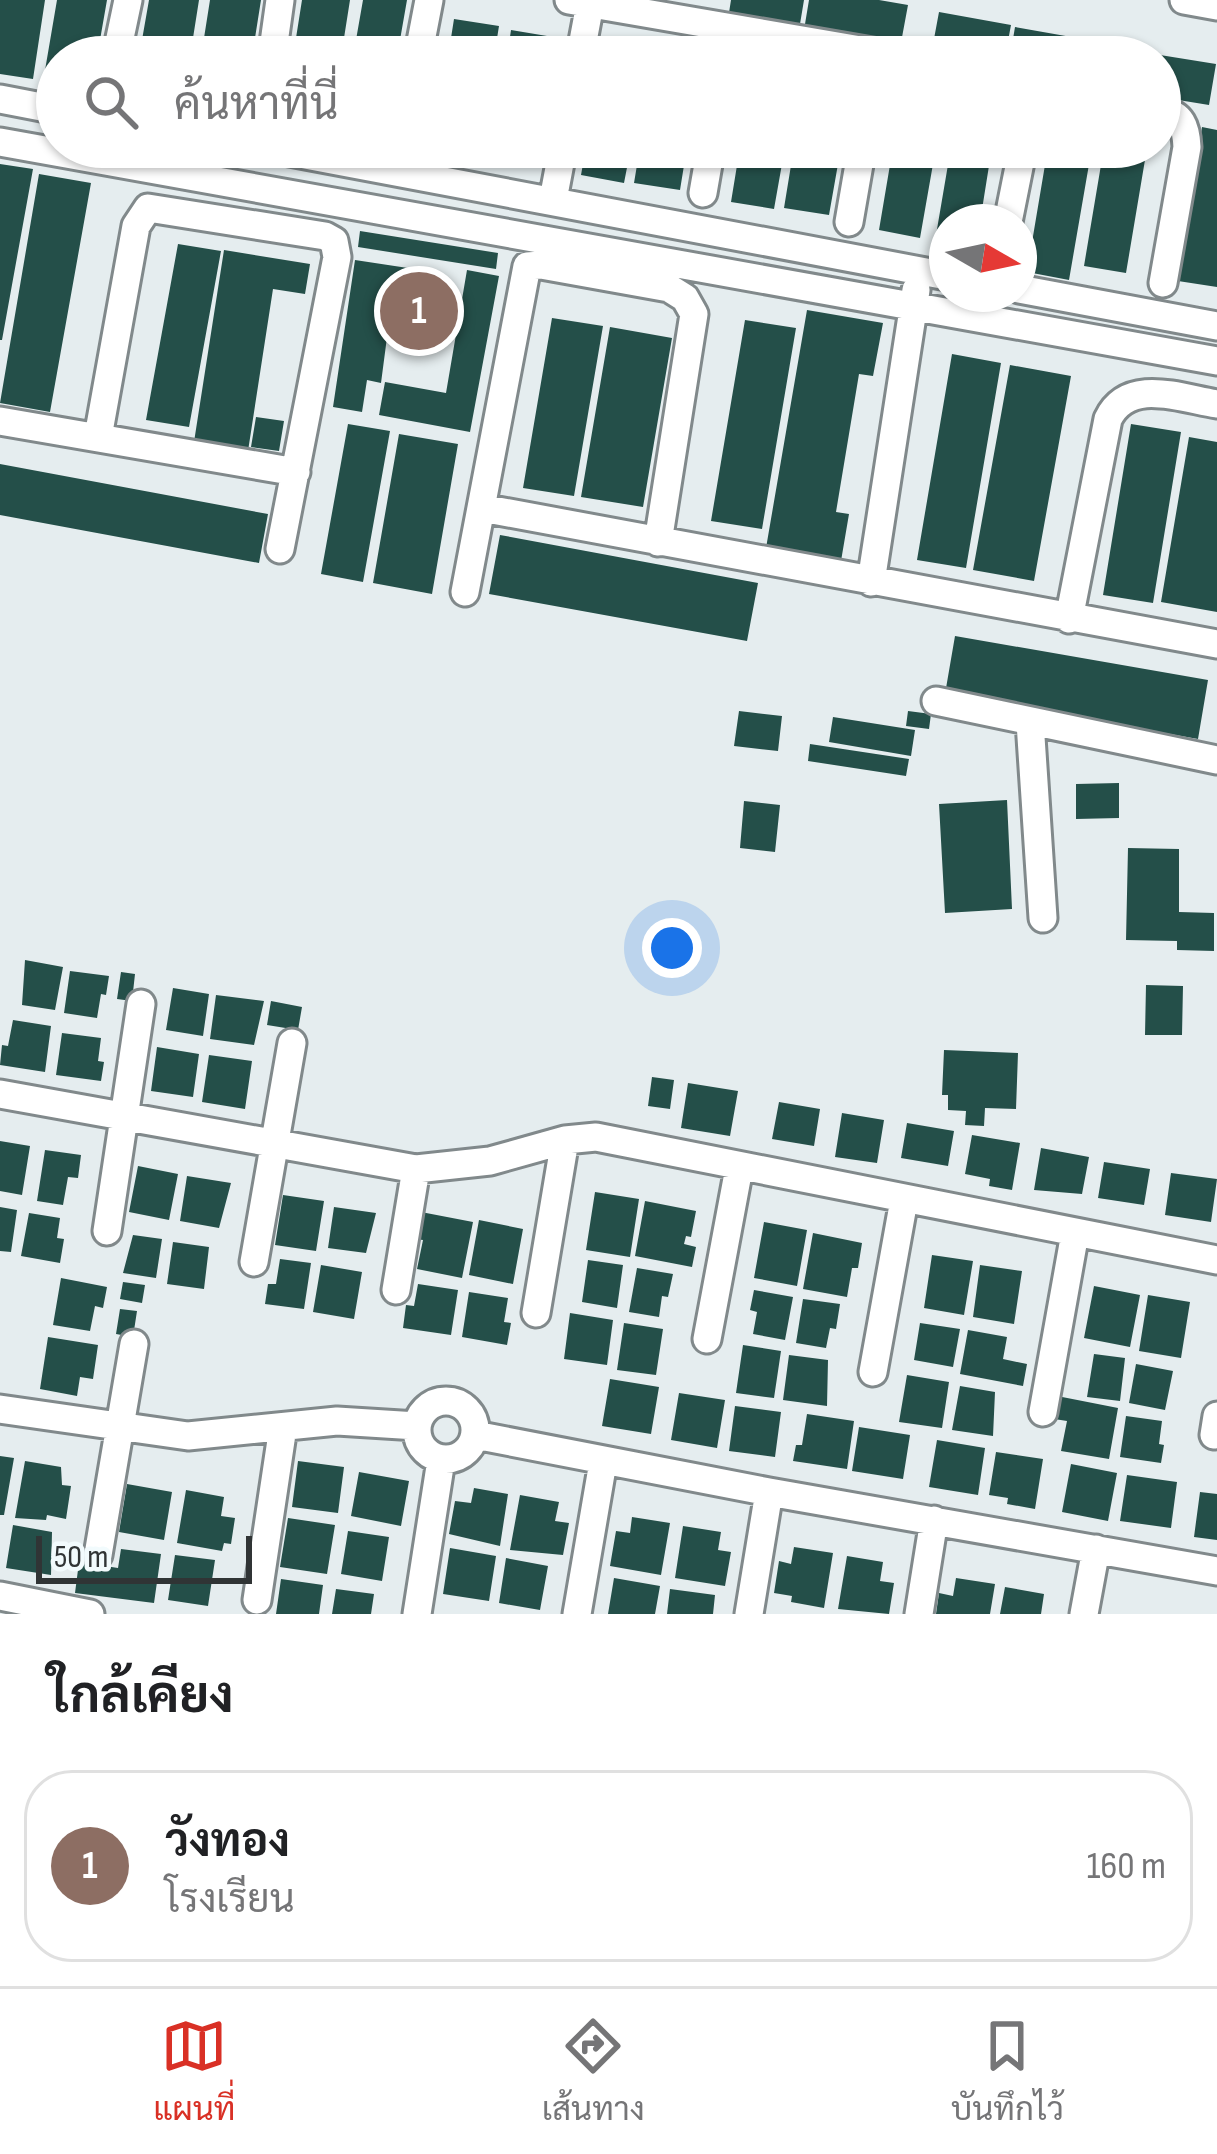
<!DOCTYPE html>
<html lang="th">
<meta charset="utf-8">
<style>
:root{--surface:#fff;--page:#f2f2f2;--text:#202124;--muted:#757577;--line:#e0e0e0;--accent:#d93025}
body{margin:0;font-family:"Sofia Sans Condensed",Sarabun,sans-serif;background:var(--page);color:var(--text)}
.compass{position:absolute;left:929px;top:204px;width:108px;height:108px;border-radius:50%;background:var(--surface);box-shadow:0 3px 9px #0004;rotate:99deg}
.scale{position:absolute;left:36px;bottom:30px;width:216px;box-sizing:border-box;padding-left:12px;border:6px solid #303435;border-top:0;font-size:33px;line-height:42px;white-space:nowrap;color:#303435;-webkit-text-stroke:9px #f2fbfd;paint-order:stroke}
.you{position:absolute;left:672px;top:948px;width:42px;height:42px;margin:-30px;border:9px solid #fff;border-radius:50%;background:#1a73e8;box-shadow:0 0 0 18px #1a73e833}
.badge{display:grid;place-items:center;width:78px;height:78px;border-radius:50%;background:var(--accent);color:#fff;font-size:39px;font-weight:700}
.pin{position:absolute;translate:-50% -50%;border:6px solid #fff;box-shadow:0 3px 12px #0006}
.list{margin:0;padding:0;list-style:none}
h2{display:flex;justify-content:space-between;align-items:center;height:156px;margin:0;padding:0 48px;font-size:51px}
h2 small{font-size:39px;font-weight:400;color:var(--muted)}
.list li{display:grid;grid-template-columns:78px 1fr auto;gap:36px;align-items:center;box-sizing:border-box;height:192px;margin:0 24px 24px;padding:0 24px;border:3px solid var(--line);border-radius:48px}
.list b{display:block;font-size:45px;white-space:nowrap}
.list p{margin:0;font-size:39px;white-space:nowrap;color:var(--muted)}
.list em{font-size:39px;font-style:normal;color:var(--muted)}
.icon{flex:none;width:66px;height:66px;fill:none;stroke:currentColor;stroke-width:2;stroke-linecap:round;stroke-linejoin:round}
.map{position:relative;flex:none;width:1217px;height:1614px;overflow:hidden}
.search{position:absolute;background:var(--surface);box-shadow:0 3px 9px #0004;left:36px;right:36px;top:36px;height:132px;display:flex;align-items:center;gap:30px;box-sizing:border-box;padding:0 42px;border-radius:66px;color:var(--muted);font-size:45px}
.sheet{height:372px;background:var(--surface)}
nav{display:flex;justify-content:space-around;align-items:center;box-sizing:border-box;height:168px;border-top:3px solid var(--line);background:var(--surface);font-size:33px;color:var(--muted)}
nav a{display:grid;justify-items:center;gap:6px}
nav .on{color:var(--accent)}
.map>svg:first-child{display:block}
.building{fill:#244f49}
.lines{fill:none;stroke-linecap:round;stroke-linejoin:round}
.minor-casing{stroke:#81898b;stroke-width:33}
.minor{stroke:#fff;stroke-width:27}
</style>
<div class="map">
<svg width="1217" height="1614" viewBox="0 0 1217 1614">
<rect width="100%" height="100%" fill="#e5edef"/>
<!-- building -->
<path class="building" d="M0,0H45L33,79L0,74Z
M57,0H107L97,57H57V85L43,82Z
M149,0H199L190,57H139Z
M210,0H261L252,57H201Z
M302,0H350L341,57H293Z
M363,0H407L397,57H353Z
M731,0H804L799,30L728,19Z
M809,0H879L908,5L900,48L804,30Z
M939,12L1011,25L1005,57L931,55Z
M454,19L499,26L494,57H448Z
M1015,27L1111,44L1109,57H1010Z
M511,30L553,37L550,57H507Z
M1160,55L1216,64L1209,105L1160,97Z
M1202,127L1217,130V287L1178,281Z
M586,147H631L624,183L581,175Z
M640,147H687L680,190L634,183Z
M740,147H785L774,209L731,202Z
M794,147H841L829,215L784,208Z
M893,147H936L920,238L879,230Z
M951,147H992L980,222H947V243L935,241Z
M1048,147H1092L1069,280L1027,272Z
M1104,147L1147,148L1126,273L1084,266Z
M0,164L33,169L2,340H0Z
M39,174L91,183L50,412L0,403Z
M360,231L498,253L496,269L358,247Z
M178,244L221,251L189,427L146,420Z
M224,250L310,264L305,294L273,289L248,451L194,442Z
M355,260L421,270L416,302L402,303L389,322L381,383L367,380L362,412L333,407Z
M467,270L499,276L470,432L379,415L385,382L446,393Z
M807,310L883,323L873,376L859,374L836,512L849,514L841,561L766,548Z
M552,318L603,326L574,496L523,488Z
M745,320L796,328L762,529L711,521Z
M610,327L672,338L643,507L581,497Z
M952,354L1001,363L966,568L917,560Z
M1010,365L1071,376L1034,581L973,570Z
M256,417L284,421L279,451L251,447Z
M348,424L390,431L363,582L321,574Z
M1131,424L1181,432L1153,603L1103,595Z
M399,434L458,444L432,594L373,583Z
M1189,437L1217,442V612L1161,602Z
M0,464L268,514L259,563L0,515Z
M500,535L758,583L747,641L489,594Z
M955,636L1208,680L1198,739L945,694Z
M739,711L782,716L778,751L734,746Z
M908,711L931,714L929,729L906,726Z
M833,717L915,730L911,756L829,742Z
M810,744L909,759L906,776L808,761Z
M1119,783V818L1076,819V784Z
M1007,800L1012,909L945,913L939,804Z
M744,801L780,805L775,852L740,848Z
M1128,848L1179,849V912L1214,913V951L1177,950V941L1126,940Z
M25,960L63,967L55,1010L22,1005Z
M70,971L109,976L106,995L101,994L97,1018L64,1013Z
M121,972L135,974L132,1001L117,999Z
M1146,985L1183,986L1182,1035H1145Z
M173,988L209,994L203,1036L166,1030Z
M216,995L264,1001L254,1045L210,1039Z
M271,1001L302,1007L298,1030L267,1025Z
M13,1020L51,1026L45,1072L0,1065L2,1045L8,1046Z
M62,1033L101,1038L98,1061L104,1062L101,1081L56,1075Z
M157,1047L199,1054L193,1097L151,1091Z
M944,1050L1018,1053L1016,1109L985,1108L984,1126L965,1125L966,1111L948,1110V1095H942Z
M209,1055L252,1061L245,1109L202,1102Z
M652,1077L674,1080L670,1109L648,1106Z
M688,1083L738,1091L730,1136L681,1128Z
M779,1102L820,1109L814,1146L772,1139Z
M842,1113L884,1120L877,1163L835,1157Z
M907,1123L954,1131L948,1166L901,1158Z
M972,1135L1020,1143L1012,1190L989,1186L990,1179L965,1174Z
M0,1141L30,1146L22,1195L0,1191Z
M1041,1148L1089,1157L1082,1194L1034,1190Z
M45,1150L81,1155L78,1178L68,1177L63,1205L37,1201Z
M1104,1162L1150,1169L1144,1205L1098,1198Z
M138,1166L178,1174L169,1220L129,1212Z
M1171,1173L1217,1179L1211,1222L1165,1215Z
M187,1176L231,1183L219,1228L180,1221Z
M595,1192L639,1199L630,1257L586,1250Z
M283,1195L324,1201L316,1251L275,1245Z
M645,1201L696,1211L691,1237L686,1236L684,1244L696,1247L692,1267L635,1256Z
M0,1207L17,1210L11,1252L0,1251Z
M334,1207L376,1213L366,1253L328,1248Z
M421,1212L473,1222L462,1278L417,1269L423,1240L416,1239Z
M29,1213L60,1218L57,1238L64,1239L60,1263L21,1256Z
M479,1220L523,1229L513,1284L469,1275Z
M764,1222L807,1230L797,1286L754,1278Z
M813,1233L862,1243L858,1268H852L847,1297L803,1289Z
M133,1235L162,1239L156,1278L123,1273Z
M173,1242L209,1247L204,1289L167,1284Z
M932,1255L973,1261L964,1315L924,1308Z
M280,1259L311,1263L304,1309L265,1304L268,1284H276Z
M588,1260L623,1265L617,1308L582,1302Z
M321,1265L362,1272L354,1319L313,1312Z
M980,1265L1022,1271L1014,1324L973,1317Z
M637,1268L673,1274L668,1297L662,1296L659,1317L629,1312Z
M61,1278L107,1287L103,1308L95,1306L90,1331L53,1325Z
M123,1282L145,1285L142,1303L120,1299Z
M418,1284L458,1290L451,1335L403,1328L406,1305L414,1306Z
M1094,1286L1140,1295L1130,1347L1084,1338Z
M754,1290L793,1297L785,1340L753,1334L757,1312L750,1310Z
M469,1292L508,1298L504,1322L511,1323L507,1345L462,1337Z
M1148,1295L1190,1302L1181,1358L1139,1351Z
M803,1299L840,1304L836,1329L830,1328L826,1348L796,1343Z
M120,1309L137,1311L133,1337L116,1334Z
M570,1313L613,1320L607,1365L564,1359Z
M624,1323L663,1329L656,1375L617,1370Z
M920,1323L960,1329L953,1367L914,1360Z
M968,1330L1007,1337L1003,1359L1027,1364L1023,1386L960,1374Z
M48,1337L98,1345L93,1379L80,1377L77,1396L40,1389Z
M743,1345L781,1351L774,1398L736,1393Z
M1094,1354L1125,1358L1120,1401L1087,1397Z
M789,1355L828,1360L827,1406L783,1400Z
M1136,1364L1173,1371L1165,1410L1129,1403Z
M907,1375L949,1382L942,1428L899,1422Z
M610,1379L659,1387L651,1434L602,1426Z
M960,1386L995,1392L993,1436L952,1430Z
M679,1393L725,1400L717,1448L671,1440Z
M1052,1395L1118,1408L1109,1459L1061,1451L1067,1421L1048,1418Z
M735,1406L781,1412L775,1457L729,1451Z
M807,1414L854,1421L847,1469L793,1461L796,1445H802Z
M1126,1416L1162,1421L1159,1444L1164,1445L1161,1463L1120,1457Z
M859,1427L910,1435L903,1479L852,1471Z
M937,1440L985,1448L978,1495L929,1487Z
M996,1452L1043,1459L1035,1509L1007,1504L1008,1498L989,1495Z
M0,1456L14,1458L4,1515H0Z
M25,1461L61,1467L62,1485L71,1486L66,1519L47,1515L46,1520L15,1518Z
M298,1461L344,1467L338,1513L292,1507Z
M1071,1464L1117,1473L1108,1521L1062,1512Z
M359,1472L409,1481L401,1526L351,1516Z
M1127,1475L1177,1482L1171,1528L1120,1521Z
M127,1484L172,1492L164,1540L119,1532Z
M474,1488L508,1494L500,1546L449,1534L455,1501L471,1503Z
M186,1490L224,1497L221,1516L235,1518L231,1544L224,1543L222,1551L177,1543Z
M1200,1492L1217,1494V1540L1194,1537Z
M520,1495L559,1502L555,1521L569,1523L563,1555L510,1550Z
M632,1517L670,1523L661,1575L610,1566L616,1531L630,1533Z
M288,1518L335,1525L327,1574L280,1567Z
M13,1525L52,1532L51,1575L6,1568Z
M683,1526L721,1532L718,1550L731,1552L725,1586L675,1578Z
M348,1531L389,1537L382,1581L341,1574Z
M794,1547L833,1553L824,1608L791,1602L792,1596L774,1593L779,1561L791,1564Z
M450,1548L496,1556L489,1601L443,1594Z
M121,1549L161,1554L154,1603L75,1593L79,1562L118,1568Z
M175,1555L215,1560L208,1606L168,1600Z
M847,1556L883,1562L880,1581L894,1583L889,1614L838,1609Z
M506,1558L548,1566L540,1610L499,1603Z
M614,1578L660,1586L655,1614H608Z
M956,1578L995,1584L990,1614H936L939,1593L953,1596Z
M281,1579L323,1585L319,1614H276Z
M1005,1587L1044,1594L1041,1614H1000Z
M336,1589L374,1594L371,1614H332Z
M670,1589L715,1595L713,1614H667Z"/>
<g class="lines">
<!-- minor casing -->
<g class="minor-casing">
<path id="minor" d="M569,0L878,53
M1184,0L1217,6
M116,57L128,0
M272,57L280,0
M418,57L429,0
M580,57L590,4
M0,99L57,110
M1160,110C1182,114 1186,127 1187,147L1163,283
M0,142L1217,361
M263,147L947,276
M401,148V147
M703,193L711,147
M553,200L563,147
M849,222L862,147
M1008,222L1023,147
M1019,289L1217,326
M0,421L296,472
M98,437L136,226L148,208L325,236L334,241L337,257L280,549
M482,508L1217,644
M871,582L916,290
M465,592L527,266L541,265L669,288L685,298L694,314L658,542
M1069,619L1108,419C1128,377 1180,398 1217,404
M936,701L1217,760
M1030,722L1043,918
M0,1094L416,1169L490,1161L565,1140L596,1137L1217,1260
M107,1231L141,1004
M254,1262L292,1043
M396,1290L416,1169
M536,1313L565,1140
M707,1339L739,1168
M873,1372L904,1200
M417 1430a29 29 0 1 1 58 0a29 29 0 1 1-58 0Z
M0,1409L188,1436L337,1421L417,1426
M1043,1412L1075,1233
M475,1435L769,1492L1217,1571
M1214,1435L1217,1416
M98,1555L134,1344
M0,1596L90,1614
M257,1600L283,1427
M417,1614L441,1460
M577,1614L603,1462
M749,1614L769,1492
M919,1614L934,1520
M1084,1614L1096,1549"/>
</g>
<!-- minor -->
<use href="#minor" class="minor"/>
</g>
</svg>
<svg class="compass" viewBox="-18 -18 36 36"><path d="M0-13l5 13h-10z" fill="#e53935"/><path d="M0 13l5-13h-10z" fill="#757577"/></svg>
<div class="scale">50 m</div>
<div class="you"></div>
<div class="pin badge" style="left:419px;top:311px;background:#8d6e63">1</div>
<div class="search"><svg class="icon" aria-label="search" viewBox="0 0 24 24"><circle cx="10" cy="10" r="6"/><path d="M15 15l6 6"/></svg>ค้นหาที่นี่</div>
</div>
<section class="sheet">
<h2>ใกล้เคียง<small></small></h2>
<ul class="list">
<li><span class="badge" style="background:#8d6e63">1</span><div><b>วังทอง</b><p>โรงเรียน</p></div><em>160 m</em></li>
</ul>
</section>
<nav>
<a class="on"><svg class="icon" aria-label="map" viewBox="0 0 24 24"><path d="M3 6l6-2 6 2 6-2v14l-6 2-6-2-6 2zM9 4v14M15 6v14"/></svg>แผนที่</a>
<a><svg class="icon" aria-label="directions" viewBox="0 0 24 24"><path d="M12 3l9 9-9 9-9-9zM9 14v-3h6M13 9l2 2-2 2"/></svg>เส้นทาง</a>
<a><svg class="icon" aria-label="saved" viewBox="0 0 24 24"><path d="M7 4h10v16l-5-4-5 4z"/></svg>บันทึกไว้</a>
</nav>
